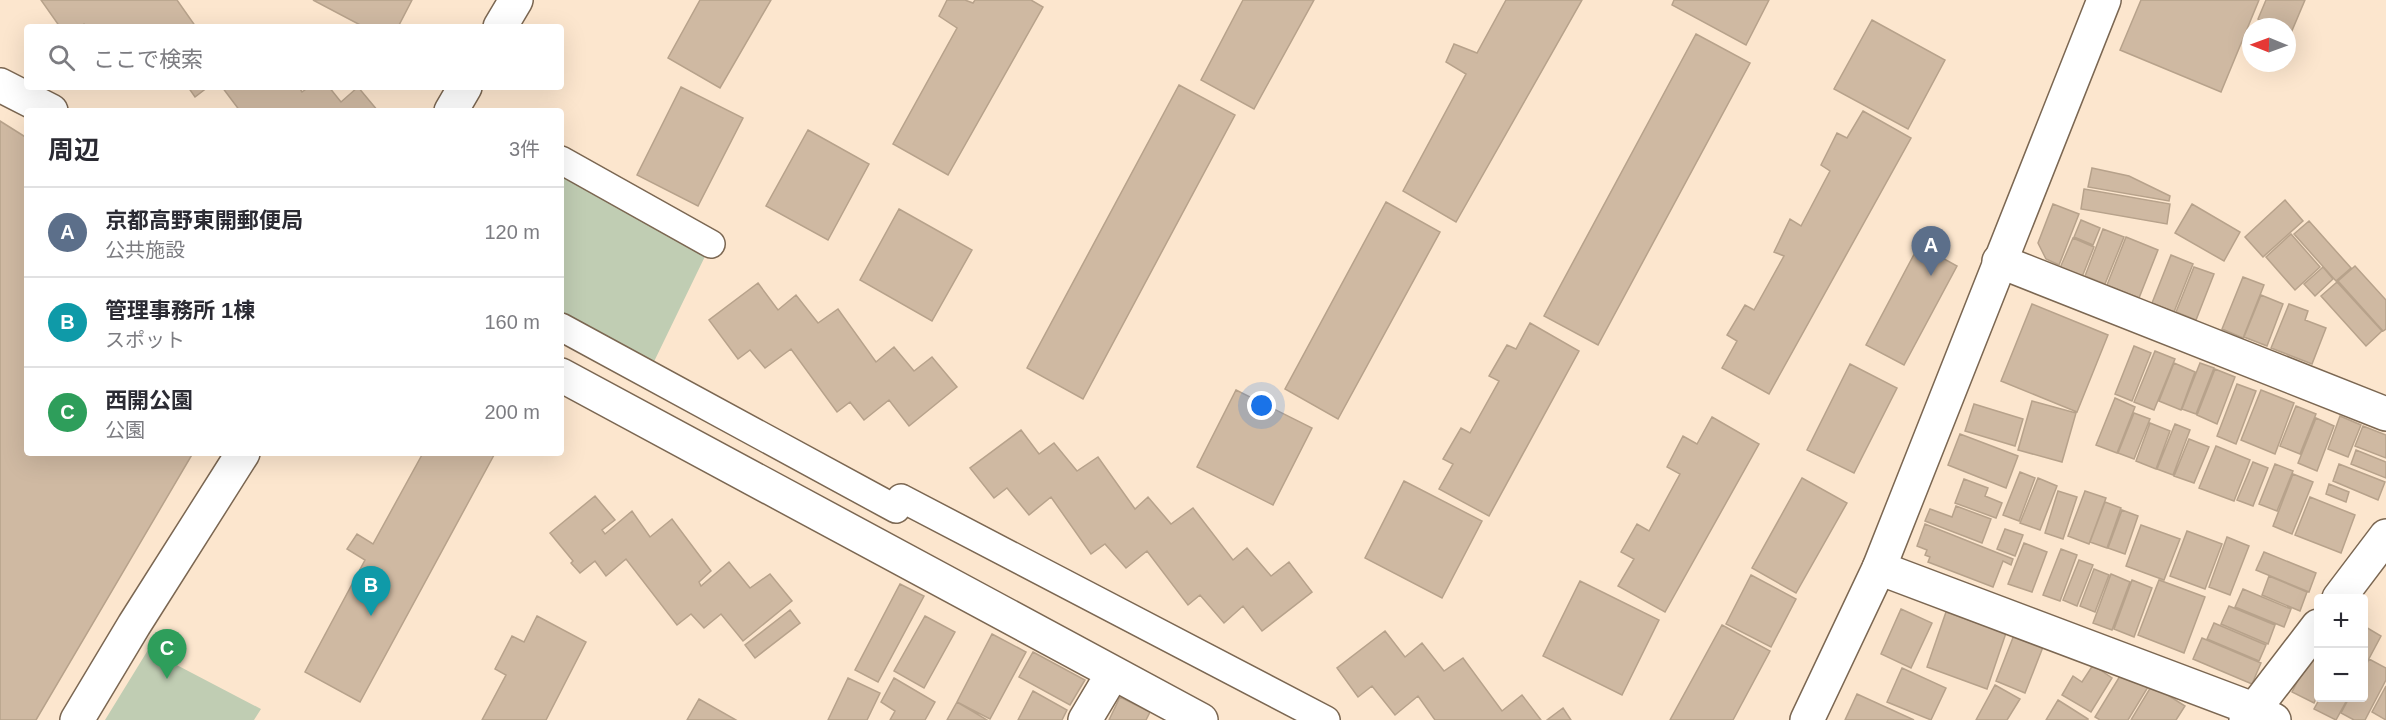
<!DOCTYPE html>
<html lang="ja">
<meta charset="utf-8">
<style>
:root{--surface:#fff;--page:#f2f2f3;--text:#2b2b33;--muted:#7c7c81;--line:#e1e1e2;--accent:#2563eb}
body{margin:0;font-family:Arial,"Noto Sans JP",sans-serif;background:var(--page);color:var(--text)}
.controls{position:absolute;right:18px;bottom:18px;display:grid;overflow:hidden;border-radius:6px;box-shadow:0 6px 24px #0002}
.controls button{width:54px;height:54px;display:grid;place-items:center;padding:0;border:0;border-bottom:2px solid var(--line);background:var(--surface);color:var(--text);font:30px sans-serif}
.compass{position:absolute;left:2242px;top:18px;width:54px;height:54px;border-radius:50%;background:var(--surface);box-shadow:0 6px 24px #0002;rotate:271deg}
.you{position:absolute;left:1262px;top:406px;width:21px;height:21px;margin:-15px;border:4px solid #fff;border-radius:50%;background:#1a73e8;box-shadow:0 0 0 9px #1a73e833}
.badge{display:grid;place-items:center;width:39px;height:39px;border-radius:50%;background:var(--accent);color:#fff;font-size:20px;font-weight:700}
.pin{position:absolute;translate:-50% -50px;filter:drop-shadow(0 2px 3px #0008)}
.pin::after{content:'';position:absolute;top:32px;width:21px;height:18px;background:inherit;clip-path:polygon(0 0,100% 0,50% 100%)}
.list{margin:0;padding:0;list-style:none}
h2{display:flex;justify-content:space-between;align-items:center;height:78px;margin:0;padding:0 24px;font-size:26px}
h2 small{font-size:20px;font-weight:400;color:var(--muted)}
.list li{display:grid;grid-template-columns:39px 1fr auto;gap:18px;align-items:center;box-sizing:border-box;height:90px;padding:0 24px;border-top:2px solid var(--line)}
.list b{display:block;font-size:22px;white-space:nowrap}
.list p{margin:0;font-size:20px;white-space:nowrap;color:var(--muted)}
.list em{font-size:20px;font-style:normal;color:var(--muted)}
.icon{flex:none;width:33px;height:33px;fill:none;stroke:currentColor;stroke-width:2;stroke-linecap:round;stroke-linejoin:round}
.map{position:relative;flex:none;width:2386px;height:720px;overflow:hidden}
.search{position:absolute;background:var(--surface);box-shadow:0 6px 24px #0002;left:24px;top:24px;width:540px;height:66px;display:flex;align-items:center;gap:15px;box-sizing:border-box;padding:0 21px;border-radius:6px;color:var(--muted);font-size:22px}
.panel{position:absolute;background:var(--surface);box-shadow:0 6px 24px #0002;left:24px;top:108px;width:540px;height:348px;border-radius:6px}
.map>svg:first-child{display:block}
.green{fill:#c0cdb3}
.building{fill:#cfb9a2;stroke:#b7a28b;stroke-width:1.5}
.lines{fill:none;stroke-linecap:round;stroke-linejoin:round}
.pedestrian-casing{stroke:#7b6752;stroke-width:30}
.minor-casing{stroke:#7b6752;stroke-width:36}
.tertiary-casing{stroke:#7b6752;stroke-width:36}
.pedestrian{stroke:#fff;stroke-width:27}
.minor{stroke:#fff;stroke-width:33}
.tertiary{stroke:#fff;stroke-width:33}
</style>
<div class="map">
<svg width="2386" height="720" viewBox="0 0 2386 720">
<rect width="100%" height="100%" fill="#fce6ce"/>
<!-- green -->
<path class="green" d="M561,160L711,244L648,374L561,327Z
M148,650L261,709L254,720H105Z"/>
<!-- building -->
<path class="building" d="M41,0H177L196,27H86L84,24L80,27H60Z
M313,0H412L398,27H364Z
M700,0H771L720,88L668,58Z
M947,0H965L973,3L975,0H1031L1043,7L948,175L893,144L957,28L939,16Z
M1243,0H1314L1254,109L1201,80Z
M1506,0H1582L1456,222L1403,191L1466,74L1446,62L1454,44L1477,53Z
M1674,0H1769L1746,45L1672,5Z
M2141,0H2259L2221,92L2120,50Z
M2266,0H2305L2291,33L2287,31V27H2277L2258,19Z
M1872,20L1945,60L1908,129L1834,89Z
M1696,34L1750,63L1598,345L1544,316Z
M1179,85L1235,115L1083,399L1027,368Z
M188,87H208L195,97Z
M222,87H299L302,92L309,87H329L341,102L358,87L378,111H240Z
M681,87L743,118L698,206L637,175Z
M1863,111L1911,138L1769,394L1722,368L1737,341L1727,335L1745,305L1754,310L1784,256L1774,252L1790,219L1801,226L1830,171L1821,165L1837,133L1847,138Z
M0,121L27,138V453H193L36,720H0Z
M808,130L869,164L828,240L766,206Z
M2092,168L2129,176L2170,196L2169,201L2088,187Z
M2084,189L2170,204L2167,224L2081,209Z
M2285,200L2303,221L2263,257L2245,237Z
M1386,202L1440,232L1338,419L1285,389Z
M2053,204L2079,214L2059,265L2046,259L2038,243Z
M2192,204L2240,232L2224,261L2175,233Z
M899,209L972,250L932,321L860,280Z
M2081,220L2100,228L2093,245L2074,237Z
M2309,221L2351,268L2336,281L2294,234Z
M2103,229L2124,237L2105,284L2085,276Z
M2291,234L2320,267L2295,290L2266,257Z
M2126,237L2158,250L2139,298L2107,285Z
M2073,238L2094,247L2082,277L2060,268Z
M1919,245L1957,266L1904,365L1866,345Z
M2171,255L2193,264L2174,312L2152,303Z
M2355,266L2386,300V329L2383,331L2338,281Z
M2194,267L2214,274L2196,320L2176,312Z
M2323,267L2333,279L2315,296L2304,284Z
M2243,277L2264,285L2243,338L2222,329Z
M2337,282L2382,331L2366,346L2321,296Z
M758,283L778,310L796,295L818,323L838,309L876,362L894,347L914,371L932,357L957,387L909,426L889,400L864,420L850,402L837,412L791,349L765,368L750,350L738,359L709,320Z
M2261,295L2283,304L2267,346L2244,337Z
M2032,304L2108,335L2077,412L2001,381Z
M2289,304L2308,311L2305,320L2326,328L2312,364L2271,348Z
M1530,323L1579,351L1489,516L1439,489L1453,464L1443,459L1461,428L1470,433L1499,381L1489,376L1507,345L1516,349Z
M2134,346L2151,353L2132,401L2115,394Z
M2155,351L2175,359L2154,410L2134,402Z
M2174,363L2195,372L2181,410L2159,401Z
M2200,363L2214,368L2196,414L2182,409Z
M1850,364L1897,388L1854,473L1807,450Z
M2215,369L2235,377L2217,424L2197,415Z
M2237,384L2256,391L2236,444L2217,436Z
M1236,390L1312,428L1273,505L1197,467Z
M2261,390L2294,403L2275,454L2241,440Z
M2115,398L2135,407L2117,453L2096,445Z
M2032,401L2076,413L2062,462L2018,450Z
M1974,404L2023,419L2015,446L1965,431Z
M2296,406L2316,414L2300,454L2280,446Z
M2134,413L2150,419L2134,459L2118,453Z
M2340,416L2361,425L2348,457L2328,449Z
M1712,417L1759,444L1665,612L1618,586L1634,559L1621,552L1637,524L1649,531L1680,474L1667,467L1683,436L1697,444Z
M2316,418L2334,426L2317,471L2298,463Z
M2150,423L2170,431L2156,469L2136,461Z
M2175,424L2190,430L2173,475L2157,469Z
M2363,426L2386,435V458L2355,446Z
M1021,430L1039,454L1054,443L1077,471L1098,457L1135,509L1148,497L1171,524L1193,508L1233,560L1247,548L1271,576L1289,562L1312,592L1262,631L1243,606L1224,623L1200,595L1188,605L1147,551L1126,568L1105,544L1091,554L1051,497L1029,515L1007,488L994,498L970,468Z
M1960,434L2018,456L2006,488L1948,465Z
M2189,439L2209,447L2194,483L2174,476Z
M2216,446L2250,460L2234,501L2199,488Z
M2356,450L2386,462V478L2351,464Z
M423,453L494,455L360,702L305,672L365,560L347,549L357,534L373,544Z
M2253,462L2268,468L2253,506L2237,500Z
M2275,464L2293,471L2277,511L2259,504Z
M2339,464L2385,482L2378,500L2333,481Z
M2020,472L2035,478L2019,521L2003,515Z
M2293,474L2313,482L2292,534L2273,526Z
M1802,478L1847,503L1796,593L1752,568Z
M2038,478L2057,486L2040,530L2020,523Z
M1964,479L1988,488L1985,496L2002,503L1996,518L1955,503Z
M1404,481L1482,521L1442,598L1365,558Z
M2329,484L2349,492L2346,502L2326,494Z
M2058,491L2077,497L2063,539L2045,533Z
M2085,491L2106,498L2089,544L2068,536Z
M595,496L615,520L602,530L605,534L632,511L650,537L672,519L711,571L699,582L701,586L729,562L750,588L770,574L792,601L743,641L721,614L704,628L691,614L677,625L626,559L606,576L595,561L580,573L571,563L573,561L550,533Z
M2310,497L2355,515L2341,553L2295,535Z
M2105,502L2121,508L2107,548L2090,542Z
M1956,506L1991,519L1982,543L1925,521L1930,509L1952,517Z
M2122,510L2138,516L2125,554L2108,548Z
M1925,524L2013,559L2011,565L2003,561L1993,587L1928,562L1930,557L1925,555L1927,550L1917,546Z
M2141,525L2180,539L2164,580L2126,566Z
M2005,529L2023,535L2015,556L1997,549Z
M2187,531L2222,544L2205,589L2170,576Z
M2227,537L2249,546L2230,595L2209,587Z
M2024,543L2047,552L2032,592L2008,584Z
M2061,549L2077,555L2060,601L2043,595Z
M2264,552L2316,573L2309,592L2256,570Z
M2079,560L2093,565L2077,606L2063,600Z
M2094,569L2109,575L2095,612L2080,606Z
M2111,574L2130,582L2112,630L2093,623Z
M1751,575L1796,599L1771,647L1726,624Z
M2269,576L2307,592L2300,611L2262,595Z
M2132,580L2152,588L2134,637L2114,629Z
M2159,580L2205,597L2184,653L2138,635Z
M1580,581L1659,620L1622,695L1543,656Z
M900,584L924,596L878,682L855,670Z
M2243,589L2291,609L2284,627L2235,607Z
M2229,606L2275,625L2268,644L2221,624Z
M1901,609L1932,623L1911,668L1881,654Z
M790,610L800,623L755,658L745,645Z
M1946,612L2006,633L1987,689L1927,667Z
M537,616L586,642L546,720H482L506,675L495,669L512,636L524,642Z
M925,616L955,632L924,688L894,671Z
M2214,623L2266,645L2259,661L2207,639Z
M1722,625L1770,651L1733,720H1670Z
M2364,626L2381,636L2364,668Z
M1385,631L1405,657L1422,643L1444,671L1463,658L1502,711L1522,695L1541,720H1435L1418,696L1395,715L1372,686L1358,697L1337,668Z
M992,634L1026,652L990,719L957,702Z
M2014,635L2043,647L2025,693L1996,681Z
M2202,638L2261,663L2252,684L2193,659Z
M2315,648L2318,649V694L2314,703L2292,692Z
M1033,652L1085,680L1070,705L1019,677Z
M2369,659L2386,668V680L2365,720H2354L2341,713L2349,698H2364V670Z
M2093,665L2112,678L2091,712L2062,695L2073,676L2082,682Z
M1902,668L1946,688L1931,720L1887,702Z
M2123,671L2148,687L2128,720H2100L2095,717Z
M848,678L880,693L867,720H828Z
M894,678L935,702L925,720H890L895,711L881,702Z
M1995,685L2020,699L2007,720H1976Z
M2152,685L2185,706L2176,720H2131Z
M2386,686V720L2372,712Z
M1033,691L1067,710L1062,720H1018Z
M1857,694L1914,720H1845Z
M1120,697L1150,712L1146,720H1109Z
M2320,698H2348L2336,720L2314,709Z
M699,699L736,720H687Z
M2058,700L2088,719V720H2046Z
M957,702L987,720H947Z
M1563,708L1571,720H1547Z"/>
<g class="lines">
<!-- pedestrian casing -->
<g class="pedestrian-casing">
<path id="pedestrian" d="M561,160L711,244
M561,327L896,509L901,498L1326,720"/>
</g>
<!-- minor casing -->
<g class="minor-casing">
<path id="minor" d="M0,85L51,111
M1999,261L2386,414
M561,375L1201,720
M1879,568L2253,709L2274,720
M2339,598L2386,536
M1085,720L1113,673
M2246,720L2318,626"/>
</g>
<!-- tertiary casing -->
<g class="tertiary-casing">
<path id="tertiary" d="M500,27L516,0
M451,111L465,87
M77,720L134,625L243,453
M1807,720L1879,568L2104,0"/>
</g>
<!-- pedestrian -->
<use href="#pedestrian" class="pedestrian"/>
<!-- minor -->
<use href="#minor" class="minor"/>
<!-- tertiary -->
<use href="#tertiary" class="tertiary"/>
</g>
</svg>
<div class="controls">
<button>+</button>
<button>−</button>
</div>
<svg class="compass" viewBox="-18 -18 36 36"><path d="M0-13l5 13h-10z" fill="#e53935"/><path d="M0 13l5-13h-10z" fill="#7c7c81"/></svg>
<div class="you"></div>
<div class="pin badge" style="left:1931px;top:276px;background:#5c6f8a">A</div>
<div class="pin badge" style="left:371px;top:616px;background:#0f9aa8">B</div>
<div class="pin badge" style="left:167px;top:679px;background:#2e9e5b">C</div>
<div class="search"><svg class="icon" aria-label="search" viewBox="0 0 24 24"><circle cx="10" cy="10" r="6"/><path d="M15 15l6 6"/></svg>ここで検索</div>
<section class="panel">
<h2>周辺<small>3件</small></h2>
<ul class="list">
<li><span class="badge" style="background:#5c6f8a">A</span><div><b>京都高野東開郵便局</b><p>公共施設</p></div><em>120 m</em></li>
<li><span class="badge" style="background:#0f9aa8">B</span><div><b>管理事務所 1棟</b><p>スポット</p></div><em>160 m</em></li>
<li><span class="badge" style="background:#2e9e5b">C</span><div><b>西開公園</b><p>公園</p></div><em>200 m</em></li>
</ul>
</section>
</div>
